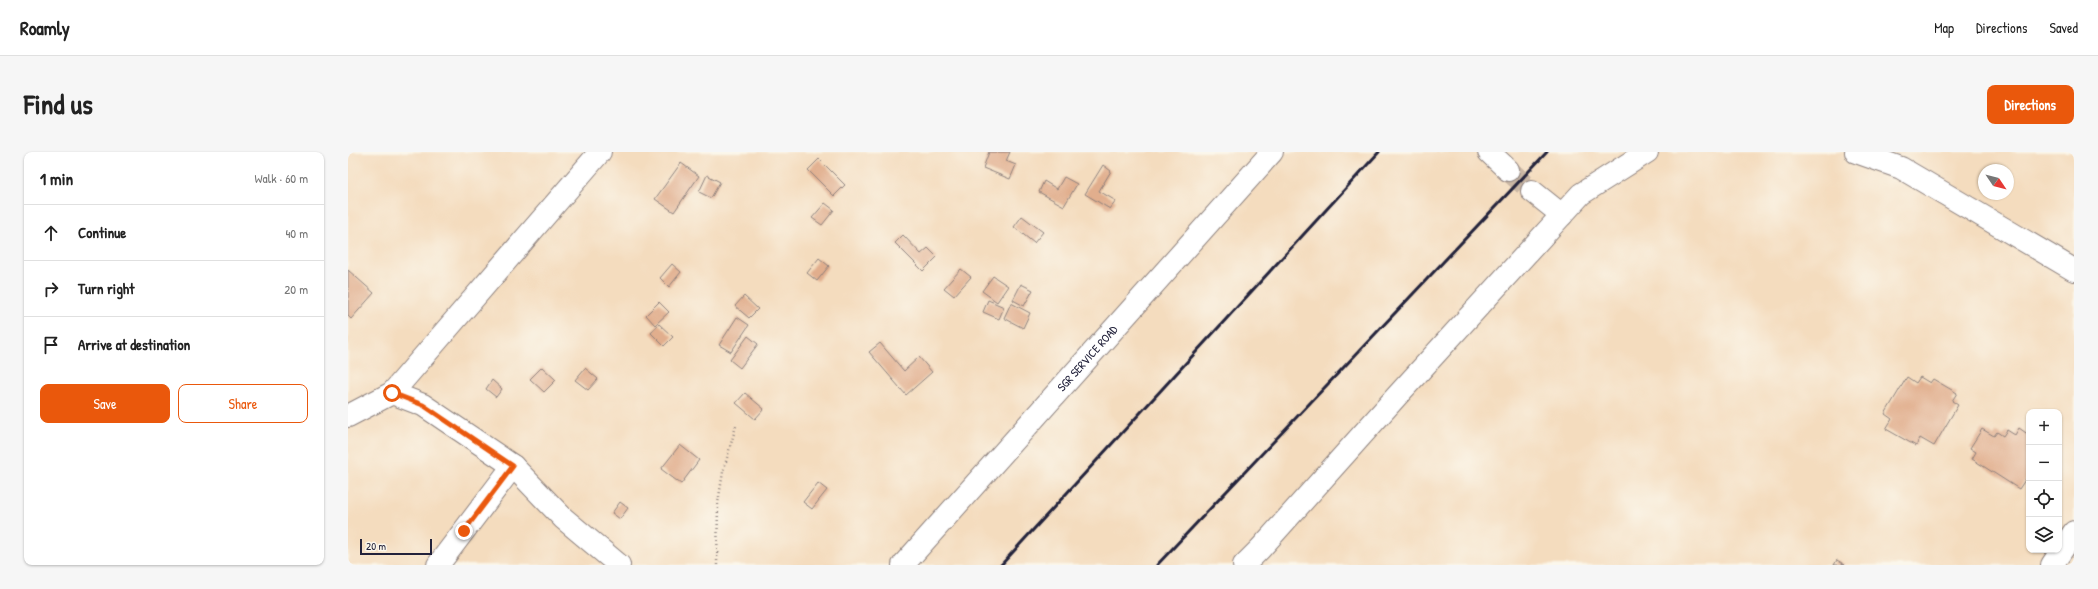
<!DOCTYPE html>
<meta charset="utf-8">
<style>
:root{--surface:#fff;--page:#f6f6f6;--text:#222;--muted:#767676;--line:#e0e0e0;--accent:#ea580c}
body{margin:0;font-family:"Patrick Hand",sans-serif;background:var(--page);color:var(--text)}
.controls{position:absolute;right:12px;bottom:12px;display:grid;overflow:hidden;border-radius:8px;box-shadow:0 1px 3px #0004}
.controls button{width:36px;height:36px;display:grid;place-items:center;padding:0;border:0;border-bottom:1px solid var(--line);background:var(--surface);color:var(--text);font:20px sans-serif}
.compass{position:absolute;left:1630px;top:12px;width:36px;height:36px;border-radius:50%;background:var(--surface);box-shadow:0 1px 3px #0004;rotate:125deg}
.scale{position:absolute;left:12px;bottom:10px;width:72px;box-sizing:border-box;padding-left:4px;border:2px solid #22223b;border-top:0;font-size:11px;line-height:14px;white-space:nowrap;color:#22223b;-webkit-text-stroke:3px #fbf7ec;paint-order:stroke}
.stop{position:absolute;width:12px;height:12px;margin:-9px;border:3px solid #ea580c;border-radius:50%;background:#fff}
.stop.end{background:#ea580c;border-color:#fff;box-shadow:0 1px 4px #0008}
.list{margin:0;padding:0;list-style:none}
h2{display:flex;justify-content:space-between;align-items:center;height:52px;margin:0;padding:0 16px;font-size:17px}
h2 small{font-size:13px;font-weight:400;color:var(--muted)}
.list li{display:grid;grid-template-columns:26px 1fr auto;gap:12px;align-items:center;box-sizing:border-box;height:56px;padding:0 16px;border-top:1px solid var(--line)}
.list b{display:block;font-size:15px;white-space:nowrap}
.list em{font-size:13px;font-style:normal;color:var(--muted)}
.actions{display:flex;gap:8px;padding:12px 16px}
.actions a{flex:1;padding:9px 0;border:1px solid var(--accent);border-radius:8px;text-align:center;font-size:14px;color:var(--accent)}
.actions .main{background:var(--accent);color:#fff}
.icon{flex:none;width:22px;height:22px;fill:none;stroke:currentColor;stroke-width:2;stroke-linecap:round;stroke-linejoin:round}
.map{position:relative;flex:none;width:1726px;height:413px;overflow:hidden;border-radius:8px}
header{display:flex;align-items:center;gap:24px;box-sizing:border-box;height:56px;padding:0 20px;background:var(--surface);border-bottom:1px solid var(--line)}
header strong{font-size:19px}
nav{display:flex;gap:22px;margin-inline-start:auto;font-size:14px}
.intro{display:flex;align-items:center;justify-content:space-between;box-sizing:border-box;height:96px;padding:0 24px}
h1{margin:0;font-size:28px}
.button{padding:10px 18px;border-radius:8px;background:var(--accent);color:#fff;font-size:14px;font-weight:700}
main{display:flex;gap:24px;padding:0 24px}
aside{flex:1;background:var(--surface);border-radius:8px;box-shadow:0 1px 3px #0004}
.map>svg:first-child{display:block}
.building{fill:#e1ae8d}
.lines{fill:none;stroke-linecap:round;stroke-linejoin:round}
.street-tunnel{stroke:#cab7a4;stroke-width:22;stroke-dasharray:22 11;stroke-linecap:butt}
.street-casing{stroke:#8b7f7c;stroke-width:24}
.path{stroke:#8b7f7c;stroke-width:2.5;stroke-dasharray:1 3;stroke-linecap:butt}
.street{stroke:#fff;stroke-width:22}
.rail{stroke:#22223b;stroke-width:3}
.route{stroke:#ea580c;stroke-width:5}
.labels{text-anchor:middle;stroke-width:4;stroke-linejoin:round;paint-order:stroke}
.street-label{font-size:12px;fill:#22223b;stroke:#fbf7ec}
</style>
<header>
<strong>Roamly</strong>
<nav><a>Map</a><a>Directions</a><a>Saved</a></nav>
</header>
<div class="intro"><h1>Find us</h1><a class="button">Directions</a></div>
<main>
<aside>
<h2>1 min<small>Walk · 60 m</small></h2>
<ul class="list">
<li><svg class="icon" aria-label="ahead" viewBox="0 0 24 24"><path d="M12 20V5M6 11l6-6 6 6"/></svg><div><b>Continue</b></div><em>40 m</em></li>
<li><svg class="icon" aria-label="right" viewBox="0 0 24 24"><path d="M7 20v-9h11M14 6l5 5-5 5"/></svg><div><b>Turn right</b></div><em>20 m</em></li>
<li><svg class="icon" aria-label="arrive" viewBox="0 0 24 24"><path d="M6 21V4h12l-3 4 3 4H6"/></svg><div><b>Arrive at destination</b></div></li>
</ul>
<div class="actions"><a class="main">Save</a><a>Share</a></div>
</aside>
<div class="map">
<svg width="1726" height="413" viewBox="0 0 1726 413">
<rect width="100%" height="100%" fill="#fbf7ec"/>
<filter id="ink" filterUnits="userSpaceOnUse"><feTurbulence type="fractalNoise" baseFrequency=".025" numOctaves="2"/><feDisplacementMap in="SourceGraphic" scale="8" xChannelSelector="R" yChannelSelector="G"/><feConvolveMatrix kernelMatrix="1 2 1 2 8 2 1 2 1" color-interpolation-filters="sRGB"/></filter>
<filter id="wash" filterUnits="userSpaceOnUse"><feTurbulence type="fractalNoise" baseFrequency=".012" numOctaves="4" result="noise"/><feDisplacementMap in="SourceGraphic" scale="16" xChannelSelector="R" yChannelSelector="G"/><feGaussianBlur stdDeviation="0.9" result="paint"/><feColorMatrix in="noise" values="0 0 0 0 0 0 0 0 0 0 0 0 0 0 0 0 0 1.4 0 .05"/><feComposite in="paint" operator="in"/></filter>
<g filter="url(#wash)">
<rect width="100%" height="100%" fill="#f4dcbe"/>
<g id="blocks">
<!-- building -->
<path class="building" d="M641,0H662L658,9L668,13L662,27L635,16Z
M471,7L497,33L486,44L460,18Z
M333,11L351,24L326,60L307,47Z
M755,13L763,19L751,39L768,49L762,57L737,42Z
M359,23L372,30L363,46L351,40Z
M716,25L729,32L716,54L691,40L696,29L709,37Z
M477,51L486,58L474,73L464,66Z
M674,64L695,80L686,91L666,75Z
M555,83L573,102L580,96L589,105L575,119L547,91Z
M471,106L481,114L469,129L459,121Z
M324,112L333,120L321,135L312,126Z
M613,117L623,125L606,144L596,136Z
M0,118L26,141L3,167L0,164Z
M645,124L660,134L649,150L634,139Z
M673,132L685,138L676,154L665,148Z
M396,144L410,157L401,166L387,154Z
M640,148L656,155L651,167L635,160Z
M311,150L321,160L307,173L298,163Z
M663,151L682,161L675,176L656,166Z
M389,165L401,173L383,200L371,193Z
M311,172L325,185L316,194L303,181Z
M400,184L410,192L392,216L382,208Z
M532,191L556,219L571,205L584,220L558,243L521,200Z
M194,215L208,228L196,240L182,227Z
M237,216L250,227L240,238L227,228Z
M1559,225L1568,231L1572,225L1582,231L1585,227L1609,241L1604,249L1610,253L1586,294L1572,286L1568,294L1538,277L1544,267L1537,262Z
M144,228L154,237L148,245L138,237Z
M397,241L416,257L407,267L388,251Z
M1671,276L1681,283V322L1671,337L1624,307L1628,300L1622,296L1634,277L1646,284L1649,280L1655,284L1659,278L1667,283Z
M332,293L351,308L333,332L313,317Z
M470,331L479,338L464,357L455,350Z
M272,350L280,356L272,367L264,361Z
M1489,408L1497,413H1486Z"/>
</g>
</g>
<g filter="url(#ink)">
<use href="#blocks" fill-opacity="0" stroke="#8b7f7c" stroke-width="1"/>
<g class="lines">
<!-- street-tunnel -->
<path class="street-tunnel" d="M1160,18L1184,39"/>
<!-- street casing -->
<g class="street-casing">
<g id="street">
<path d="M1141,0L1160,18"/>
<path d="M1508,0L1553,16L1726,118"/>
<path d="M1184,39L1214,63"/>
<path d="M44,241L252,0"/>
<path d="M0,264L44,241L75,253L165,314L215,366L271,413"/>
<path d="M90,413L165,314"/>
<path id="s1" d="M555,413L924,0"/>
<path d="M896,413L912,397L1048,245L1233,42L1299,0"/>
<path d="M1704,413L1726,380"/>
</g>
</g>
<!-- path -->
<path class="path" d="M369,413L370,351L375,320L388,274"/>
<!-- street -->
<use href="#street" class="street"/>
<!-- rail -->
<path class="rail" d="M653,413L1031,0
M809,413L1199,0"/>
</g>
</g>
<g class="lines" filter="url(#ink)">
<!-- route -->
<path class="route" d="M44,241L75,253L165,314L116,379"/>
</g>
<g class="labels">
<!-- street labels -->
<g class="street-label">
<text dy="4" stroke="none"><textPath href="#s1" startOffset="277">SGR SERVICE ROAD</textPath></text>
</g>
</g>
</svg>
<div class="controls">
<button>+</button>
<button>−</button>
<button><svg class="icon" aria-label="locate" viewBox="0 0 24 24"><circle cx="12" cy="12" r="6"/><path d="M12 2v4M12 18v4M2 12h4M18 12h4"/></svg></button>
<button><svg class="icon" aria-label="layers" viewBox="0 0 24 24"><path d="M12 4l9 5-9 5-9-5zM3 14l9 5 9-5"/></svg></button>
</div>
<svg class="compass" viewBox="-18 -18 36 36"><path d="M0-13l5 13h-10z" fill="#e53935"/><path d="M0 13l5-13h-10z" fill="#767676"/></svg>
<div class="scale">20 m</div>
<div class="stop" style="left:44px;top:241px"></div>
<div class="stop end" style="left:116px;top:379px"></div>
</div>
</main>
